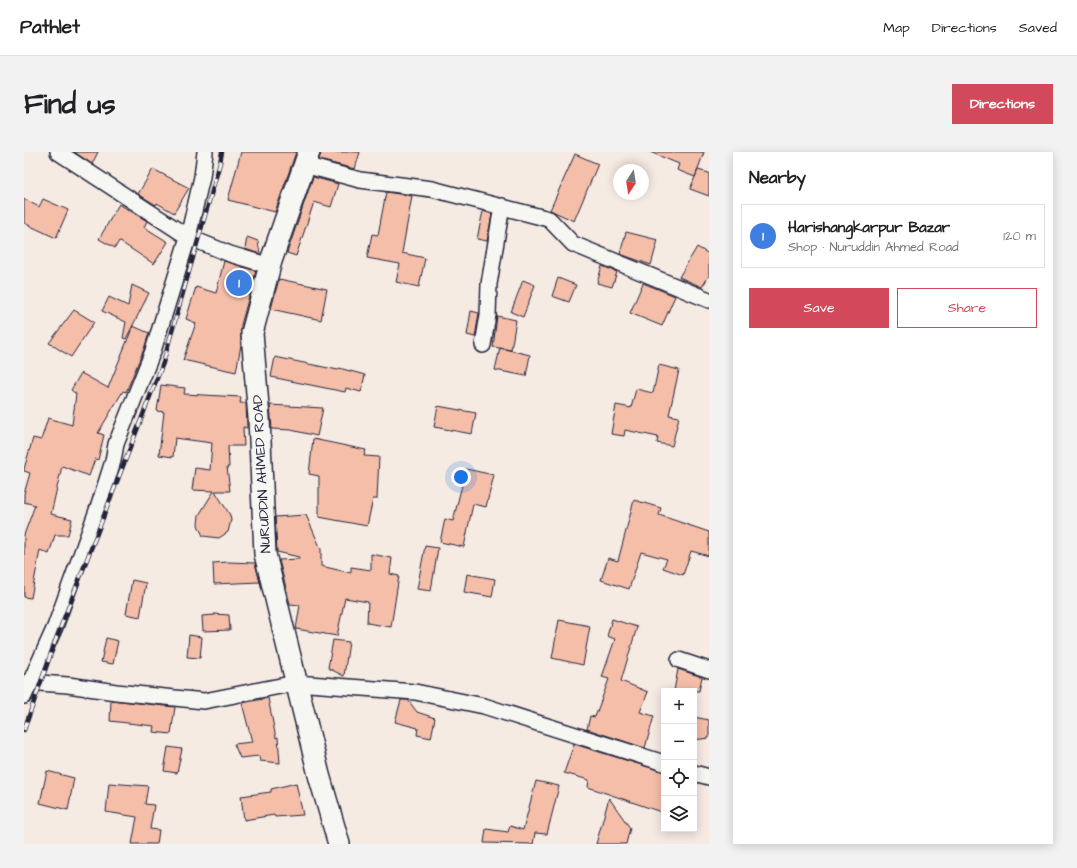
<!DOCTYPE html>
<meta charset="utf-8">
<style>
:root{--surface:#fff;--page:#f2f2f2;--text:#202124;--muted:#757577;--line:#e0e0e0;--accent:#d1495b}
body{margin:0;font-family:"Architects Daughter",sans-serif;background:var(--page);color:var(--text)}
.controls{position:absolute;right:12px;bottom:12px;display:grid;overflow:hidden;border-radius:0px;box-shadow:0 2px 10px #0003}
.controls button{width:36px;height:36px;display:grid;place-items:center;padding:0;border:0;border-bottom:1px solid var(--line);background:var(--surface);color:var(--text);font:20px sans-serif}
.compass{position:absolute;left:589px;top:12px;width:36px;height:36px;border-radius:50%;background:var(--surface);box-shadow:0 2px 10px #0003;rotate:192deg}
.you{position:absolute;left:437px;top:325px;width:14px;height:14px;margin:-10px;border:3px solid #fff;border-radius:50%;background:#1a73e8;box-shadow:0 0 0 6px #1a73e833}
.badge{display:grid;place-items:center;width:26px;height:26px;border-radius:50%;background:var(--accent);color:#fff;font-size:13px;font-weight:700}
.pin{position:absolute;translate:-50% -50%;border:2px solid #fff;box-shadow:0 1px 4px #0006}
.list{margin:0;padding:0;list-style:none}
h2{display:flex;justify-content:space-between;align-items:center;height:52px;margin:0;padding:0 16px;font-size:17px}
h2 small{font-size:13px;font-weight:400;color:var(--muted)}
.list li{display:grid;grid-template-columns:26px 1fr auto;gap:12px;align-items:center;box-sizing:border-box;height:64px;margin:0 8px 8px;padding:0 8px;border:1px solid var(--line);border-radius:0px}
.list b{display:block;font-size:15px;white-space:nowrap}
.list p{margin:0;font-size:13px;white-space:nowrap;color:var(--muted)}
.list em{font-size:13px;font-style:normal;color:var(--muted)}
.actions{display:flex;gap:8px;padding:12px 16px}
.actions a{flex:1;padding:9px 0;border:1px solid var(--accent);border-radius:0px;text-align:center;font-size:14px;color:var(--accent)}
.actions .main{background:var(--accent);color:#fff}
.icon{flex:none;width:22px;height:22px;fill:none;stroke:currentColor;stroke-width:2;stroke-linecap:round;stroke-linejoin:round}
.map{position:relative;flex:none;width:685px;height:692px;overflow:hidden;border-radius:0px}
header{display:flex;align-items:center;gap:24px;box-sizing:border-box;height:56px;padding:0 20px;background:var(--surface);border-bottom:1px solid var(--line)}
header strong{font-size:19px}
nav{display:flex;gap:22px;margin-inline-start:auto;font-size:14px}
.intro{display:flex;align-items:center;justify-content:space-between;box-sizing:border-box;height:96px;padding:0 24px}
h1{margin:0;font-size:28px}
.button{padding:10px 18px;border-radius:0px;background:var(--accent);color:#fff;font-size:14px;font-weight:700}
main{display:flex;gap:24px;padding:0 24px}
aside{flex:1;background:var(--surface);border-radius:0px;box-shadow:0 2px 10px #0003}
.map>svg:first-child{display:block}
.building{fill:#f5bea9;stroke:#22223b}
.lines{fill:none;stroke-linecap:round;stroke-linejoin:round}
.minor-casing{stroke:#22223b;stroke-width:18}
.secondary-casing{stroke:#22223b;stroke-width:24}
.minor{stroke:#f6f6f2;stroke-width:15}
.secondary{stroke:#f6f6f2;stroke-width:21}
.rail-casing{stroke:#22223b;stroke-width:4.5}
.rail{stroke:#f6f6f2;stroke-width:3;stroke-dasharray:9;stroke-linecap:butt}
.labels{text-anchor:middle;stroke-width:3.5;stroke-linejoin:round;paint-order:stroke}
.street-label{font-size:14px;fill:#22223b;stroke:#f6f6f2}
</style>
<header>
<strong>Pathlet</strong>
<nav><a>Map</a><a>Directions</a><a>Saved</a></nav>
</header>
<div class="intro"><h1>Find us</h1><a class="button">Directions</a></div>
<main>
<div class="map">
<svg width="685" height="692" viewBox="0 0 685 692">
<rect width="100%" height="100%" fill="#f6ebe3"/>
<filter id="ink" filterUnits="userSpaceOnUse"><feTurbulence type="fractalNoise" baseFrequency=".025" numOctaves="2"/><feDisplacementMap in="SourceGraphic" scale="8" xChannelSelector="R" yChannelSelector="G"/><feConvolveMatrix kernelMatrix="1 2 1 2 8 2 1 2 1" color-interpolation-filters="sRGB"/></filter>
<g filter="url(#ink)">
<!-- building -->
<path class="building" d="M50,0H74L68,12Z
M217,0H272L251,60L204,48Z
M297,0H336L331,17L295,8Z
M626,0H680L671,25L653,18L655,12Z
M551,2L574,12L550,69L526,58Z
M129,17L165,36L150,61L133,51L132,53L114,42Z
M674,18L685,21V44L666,37Z
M289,25L314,32L307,55L290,50L272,104L263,101Z
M362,40L388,44L378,101L401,106L395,135L372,130L376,112L343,106L348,82L354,83Z
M0,47L15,55L19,47L44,58L32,86L0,71Z
M95,52L123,69L120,75L144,90L130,112L95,89L91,96L75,87Z
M459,59L468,62L463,89L453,87Z
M602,80L634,88L627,113L596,102Z
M223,85L234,89L236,102L221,97Z
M673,95L685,102V124L678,135L655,125Z
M200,109L232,119L217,173V193L212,220L159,208L172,171L162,167L172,135L192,141Z
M578,114L593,120L588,135L573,131Z
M534,126L552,133L545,150L528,144Z
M255,127L303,137L297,168L247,157Z
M499,128L511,133L499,165L487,160Z
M619,131L651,144L638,174L606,161Z
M108,133L125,141L102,187L99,186L102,170L78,159L85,145L104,154Z
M50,158L70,170L47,205L25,191Z
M447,159L455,161L451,185L443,183Z
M473,164L492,168L487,198L469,195Z
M109,174L125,181L120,197L102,240L99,239L74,281L80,283L74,308L71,307L65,324L38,314L27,362L48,367L44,383H31L25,402L16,398L7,446L0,445V383L11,353L0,350V342L6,321L0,319V317L9,286L17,288L24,266L48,273L52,242L47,238L57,221L84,236Z
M476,196L506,203L502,224L471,218Z
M251,205L314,218L315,216L341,223L337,240L322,236L321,240L247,225Z
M635,213L655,218L645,263L655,265L648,294L633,291L634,285L601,278L600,284L587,282L592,253L607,256L612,237L629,241Z
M137,233L161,236L160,242L217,245L216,251H222L223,276L219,275L220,294H204L205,315H203L206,339H191L206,363L207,368L204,380L195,386L179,384L174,373L175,363L190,339L168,338L171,316L186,318L188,291L151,286L149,305L135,303L140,260L133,259Z
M246,253L299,256L293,284L267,278L248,277Z
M414,254L452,261L448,282L410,275Z
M289,287L342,298L340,304L355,305L353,347H349L343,374L295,365V324L285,322Z
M442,317L470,323L462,355L449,352L440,395L416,390L421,367L429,369Z
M610,348L637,356L635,363L685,380V404L667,399L659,423L639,416L643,407L617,400L605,437L577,428L584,406L594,409Z
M282,363L297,397V414L327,421V415L347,418V402L368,406L366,422L375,424L367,475L343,471L344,450L321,446L313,484L272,477L276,453L266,452L255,408L275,407V405L253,400L251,365Z
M401,394L414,396L407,439L393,437Z
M204,410L231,411L236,430L190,432L189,411Z
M443,422L471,427L468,445L440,440Z
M108,428L122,431L116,465L102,462Z
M190,462L205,463L206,478L179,479L178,464L191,463Z
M588,467L613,475L597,529L624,540L616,560L630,564L621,596L563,577L566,564L571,565L585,527L578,525L591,487L583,484Z
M535,468L566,474L559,513L528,506Z
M165,483L178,485L176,506L163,505Z
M82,486L94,489L89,512L77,510Z
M309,488L325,490L320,524L304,516Z
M654,517L678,525L675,539H650Z
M244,546L252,586L254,585L256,611L236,609L235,604L216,606L210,592L228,590L218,551Z
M87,548L151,555L147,582L129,580L130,574L86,569Z
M377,548H384L393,560L411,566L407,586L393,583L394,576L371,570Z
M670,565L685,568V586L670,588Z
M550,592L640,620V661L564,635L565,628L540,621Z
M144,595L158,597L153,621L140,619Z
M23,619L50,626L44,658L16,651Z
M512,629L535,634L523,682L511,681L509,692L460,691L462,677L484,680L486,674L499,678Z
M85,631L124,634L121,652L130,653L126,677L135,678L133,692H108L113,665L82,660Z
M272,631L279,663L251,665L250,663L220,668L217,644L247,640V637Z
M585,646L606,676L602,692H572Z"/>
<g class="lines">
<!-- minor casing -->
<g class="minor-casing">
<path id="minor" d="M34,0L164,85L206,102L246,114
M280,13L336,28L408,37L525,67L549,92L685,148
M459,193L464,163L465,132L478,54
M655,508L685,518
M6,528L16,531L44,533L92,540L180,549L272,531L391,540L460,554L640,611
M0,544L31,475L76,350L89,309L92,292L129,199L164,85L178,25L181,0
M670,621L685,625"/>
</g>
<!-- secondary casing -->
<g class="secondary-casing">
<path id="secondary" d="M285,0L247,109L228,181L235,266L241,402L295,623L315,692"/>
</g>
<!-- minor -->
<use href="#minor" class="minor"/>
<!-- secondary -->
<use href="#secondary" class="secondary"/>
<!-- rail casing -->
<g class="rail-casing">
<path id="rail" d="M0,578L32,487L139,211L196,11L198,0"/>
</g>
<!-- rail -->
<use href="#rail" class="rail"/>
</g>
</g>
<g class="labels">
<!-- street labels -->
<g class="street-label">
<text transform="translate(237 322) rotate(-93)" y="5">NURUDDIN AHMED ROAD</text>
</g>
</g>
</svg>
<div class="controls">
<button>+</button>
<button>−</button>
<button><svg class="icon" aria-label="locate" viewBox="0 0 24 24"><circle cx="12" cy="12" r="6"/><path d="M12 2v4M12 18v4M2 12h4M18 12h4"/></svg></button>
<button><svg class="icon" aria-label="layers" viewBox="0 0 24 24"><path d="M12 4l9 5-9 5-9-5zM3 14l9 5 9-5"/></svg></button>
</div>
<svg class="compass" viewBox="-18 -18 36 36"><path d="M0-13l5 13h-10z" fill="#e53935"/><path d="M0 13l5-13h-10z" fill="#757577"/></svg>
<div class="you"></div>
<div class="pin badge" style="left:215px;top:131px;background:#3f7fe0">1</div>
</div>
<aside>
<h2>Nearby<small></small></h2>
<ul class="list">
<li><span class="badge" style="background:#3f7fe0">1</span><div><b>Harishangkarpur Bazar</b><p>Shop · Nuruddin Ahmed Road</p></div><em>120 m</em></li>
</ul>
<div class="actions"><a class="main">Save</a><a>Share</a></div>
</aside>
</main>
